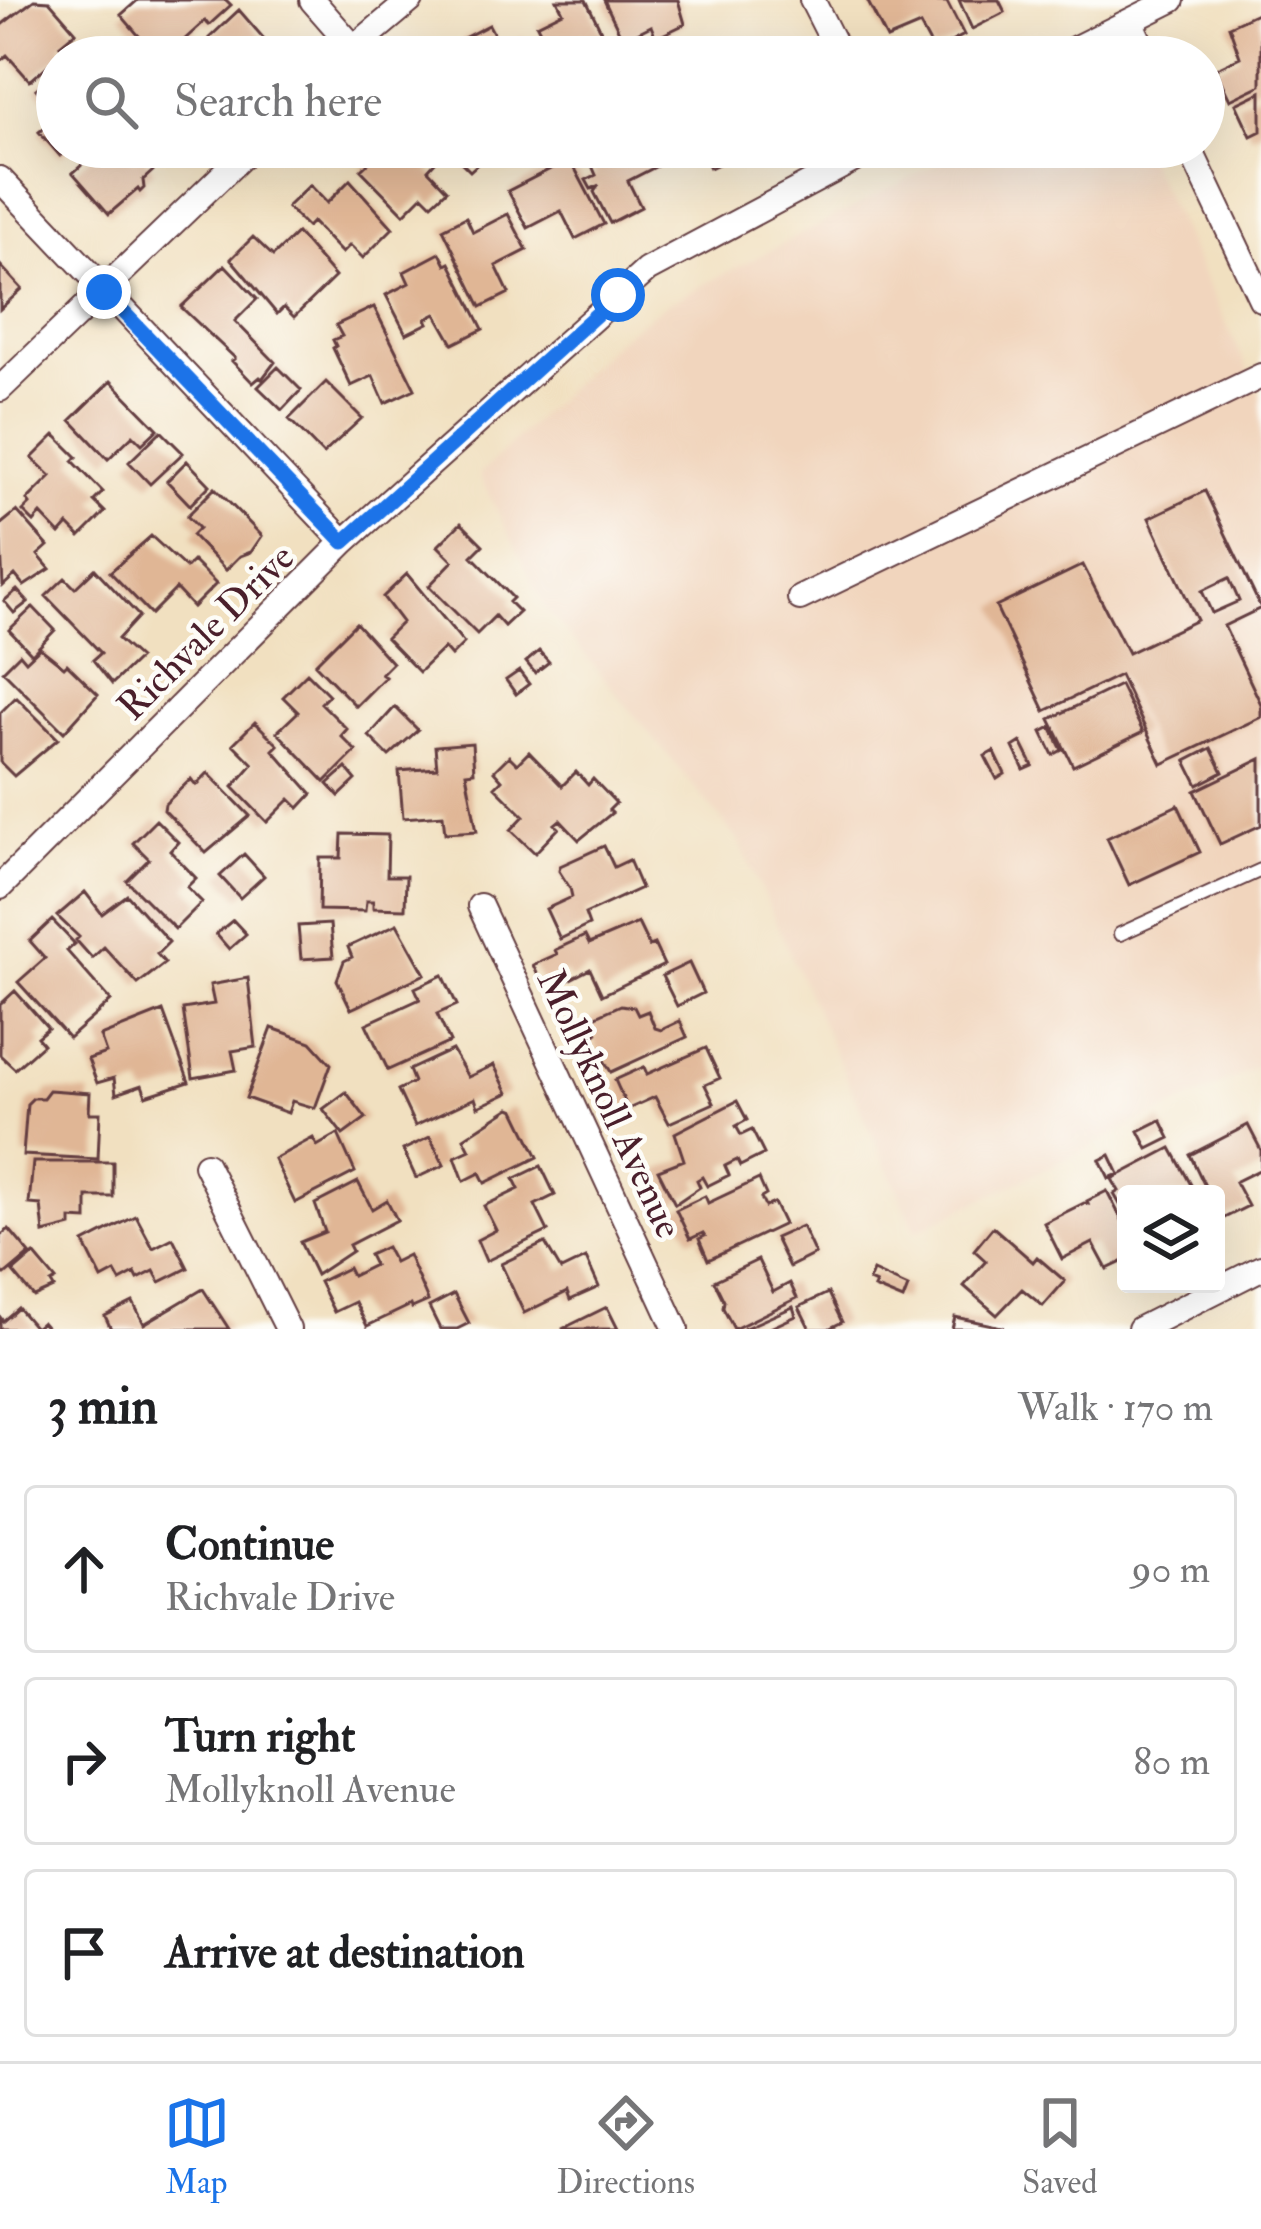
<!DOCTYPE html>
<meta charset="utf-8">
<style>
:root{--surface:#fff;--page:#f6f6f6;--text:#202124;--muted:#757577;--line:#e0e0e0;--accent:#1a73e8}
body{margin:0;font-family:"IM FELL Double Pica",serif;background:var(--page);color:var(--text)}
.controls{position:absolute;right:36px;bottom:36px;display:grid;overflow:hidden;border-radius:12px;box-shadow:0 12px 48px #0002}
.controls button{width:108px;height:108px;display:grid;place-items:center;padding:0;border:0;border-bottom:3px solid var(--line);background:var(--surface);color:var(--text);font:60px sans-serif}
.stop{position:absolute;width:36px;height:36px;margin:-27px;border:9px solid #1a73e8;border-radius:50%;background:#fff}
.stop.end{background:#1a73e8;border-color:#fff;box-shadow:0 3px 12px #0008}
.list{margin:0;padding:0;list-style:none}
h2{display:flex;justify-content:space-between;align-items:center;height:156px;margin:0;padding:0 48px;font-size:51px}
h2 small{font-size:39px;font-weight:400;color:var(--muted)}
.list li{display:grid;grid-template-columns:78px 1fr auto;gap:36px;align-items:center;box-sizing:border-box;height:168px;margin:0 24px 24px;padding:0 24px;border:3px solid var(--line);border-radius:12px}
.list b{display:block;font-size:45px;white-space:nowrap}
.list p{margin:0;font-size:39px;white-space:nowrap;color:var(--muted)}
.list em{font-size:39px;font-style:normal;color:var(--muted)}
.icon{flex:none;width:66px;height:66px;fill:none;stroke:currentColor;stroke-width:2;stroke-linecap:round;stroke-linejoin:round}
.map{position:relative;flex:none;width:1261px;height:1329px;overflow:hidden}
.search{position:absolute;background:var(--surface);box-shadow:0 12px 48px #0002;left:36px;right:36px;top:36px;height:132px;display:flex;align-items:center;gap:30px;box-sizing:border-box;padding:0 42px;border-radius:66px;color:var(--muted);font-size:45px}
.sheet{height:732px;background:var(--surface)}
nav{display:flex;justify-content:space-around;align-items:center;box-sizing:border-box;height:168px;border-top:3px solid var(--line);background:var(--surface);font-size:33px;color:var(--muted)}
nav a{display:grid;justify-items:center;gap:6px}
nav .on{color:var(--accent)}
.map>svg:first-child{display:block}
.built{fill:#f1d5bd}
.building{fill:#e0b695;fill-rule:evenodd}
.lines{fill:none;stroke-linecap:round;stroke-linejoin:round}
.lane-casing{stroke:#633c41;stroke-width:16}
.street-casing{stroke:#633c41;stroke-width:28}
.lane{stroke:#fff;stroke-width:12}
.street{stroke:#fff;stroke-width:24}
.route{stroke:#1a73e8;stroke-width:15}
.labels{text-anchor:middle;stroke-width:9;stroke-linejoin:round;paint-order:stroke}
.street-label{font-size:39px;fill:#4a1f2b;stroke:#fdfcf7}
</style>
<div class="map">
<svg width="1261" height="1329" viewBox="0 0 1261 1329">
<rect width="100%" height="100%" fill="#fdfcf7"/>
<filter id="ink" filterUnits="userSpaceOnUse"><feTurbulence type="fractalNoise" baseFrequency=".00833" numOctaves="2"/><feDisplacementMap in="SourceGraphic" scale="24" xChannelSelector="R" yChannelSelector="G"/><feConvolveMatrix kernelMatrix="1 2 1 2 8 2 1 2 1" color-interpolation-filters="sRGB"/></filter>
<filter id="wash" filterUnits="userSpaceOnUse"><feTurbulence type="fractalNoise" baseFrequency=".004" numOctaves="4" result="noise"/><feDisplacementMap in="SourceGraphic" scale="48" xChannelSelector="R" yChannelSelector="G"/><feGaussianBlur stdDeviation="2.7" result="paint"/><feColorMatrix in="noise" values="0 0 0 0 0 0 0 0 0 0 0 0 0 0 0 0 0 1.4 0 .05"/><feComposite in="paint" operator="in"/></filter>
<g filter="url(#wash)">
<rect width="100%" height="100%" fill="#f1e0c0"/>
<!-- built -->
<path class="built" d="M970,147H1142L1261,397V1065L916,1231L739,841L546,608L479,475L617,340L665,305Z"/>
<g id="blocks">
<!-- building -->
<path class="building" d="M34,0L49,1L76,32L60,45L65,50L30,81L7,55L0,61V26Z
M138,0H226L231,5L209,25L205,21L173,50L157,57L121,15Z
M557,0H586L610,49L594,57H553L537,25L563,12Z
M604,0H678L685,24L656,38L651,26L623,40Z
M867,0L947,2L964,35L934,51L920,25L887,39Z
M959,0H999L1005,12L972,29Z
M239,10L278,55L275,57H218L222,53L209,38Z
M1261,11V85L1230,100L1215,69L1240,57L1229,26Z
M489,25L501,47L523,36L533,57H471L462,39Z
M57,72V113L36,89Z
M1261,92V131L1251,136L1236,104Z
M57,117V147H71L60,156L39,132Z
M102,147H121L134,161L141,155L154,170L143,180L144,188L140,192L138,189L109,214L73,173Z
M385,147H422L436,161L428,170L447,190L432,204L423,195L404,214L361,170Z
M446,147H471L483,159L470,171Z
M584,147H650L661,164L628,181L641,207L610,223L594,192L599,185L591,189L586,180L596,175Z
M700,147H740L743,152L710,168Z
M570,159L604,224L575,239L561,211L528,228L508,191Z
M350,180L393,228L363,258L350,245L342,253L312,222L307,227L287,207L310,185L327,203Z
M508,214L527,250L496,266L509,293L481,307L443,229L466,217L473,232Z
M297,233L335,277L294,317L284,307L277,314L231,259L253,237L273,256Z
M440,253L446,265L450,263L483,329L453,344L436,314L426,319L428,323L406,334L386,295L409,283L404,272Z
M0,265L22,289L0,309Z
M225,265L257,299L235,321L275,362L262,379L260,377L253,383L232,361L235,358L181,307Z
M374,307L415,389L385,403L373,376L351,386L333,348L336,346L333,340L342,336L336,325Z
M278,367L301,390L282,410L258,387Z
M111,381L158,429L142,444L133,435L108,459L71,420Z
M326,382L362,418L323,454L289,419Z
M161,431L183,453L150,484L129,462Z
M55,435L77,457L73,461L103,492L94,501L105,512L80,537L68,525L60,534L41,514L34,522L23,511L30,504L27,500L51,476L32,458Z
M187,461L210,485L190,505L167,481Z
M215,488L262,536L251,552L240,556L226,570L192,535L199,528L187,516Z
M1205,491L1261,608L1224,626L1261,704V717L1162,764L1120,675L1045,711L996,607L1083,565L1128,653L1197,620L1149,518ZM1229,578L1239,601L1212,613L1202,591Z
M17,511L48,546L38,555L50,569L24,586L15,575L3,586L0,525Z
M461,523L483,545L472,556L513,598L509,602L519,612L504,626L495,616L477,634L429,586L453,561L438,546Z
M151,536L186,568L193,561L216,584L193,607L176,589L151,614L110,572Z
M95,569L139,616L118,639L139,658L112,684L93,660L101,653L46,596L65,578L75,588Z
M407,574L464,643L451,656L444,648L419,672L386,638L402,622L383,597Z
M17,590L28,602L14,613L4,601Z
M33,607L55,630L32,654L9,630Z
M356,623L392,663L381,674L385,677L356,706L315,664Z
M40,648L64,667L67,664L98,694L64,732L3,671L20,654L26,661Z
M539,651L549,662L535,673L526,662Z
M519,671L529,684L516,694L506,680Z
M307,673L329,695L321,703L347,729L341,736L356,751L325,782L277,732L298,712L283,697Z
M1120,685L1143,732L1073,766L1050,719Z
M16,697L58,739L14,776L0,762V713Z
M395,707L418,730L389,756L369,736Z
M255,722L278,745L273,750L312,794L299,808L290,799L267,822L233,787L253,764L233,744Z
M1051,727L1062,750L1053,755L1042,732Z
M1021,742L1033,766L1024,770L1013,747Z
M472,743L474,772L466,773L477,831L445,833L443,815L403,818L399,771L437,768L435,746Z
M1211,748L1223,772L1198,785L1186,761Z
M994,751L1005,774L997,779L985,756Z
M529,752L562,786L576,772L588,785L593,779L616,803L609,810L612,813L579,840L560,820L555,824L559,828L535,853L511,830L524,816L495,787L502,780L494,771L509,756L517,764Z
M1261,759V825L1220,844L1195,791Z
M346,768L356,780L339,796L328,784Z
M208,773L250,816L206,853L164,810L165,804L191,779L196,785Z
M1178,805L1200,852L1129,885L1107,838Z
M156,820L178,842L170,851L196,878L187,887L202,902L175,929L127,881L149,859L133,843Z
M342,834L388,835L387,876H406L405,909L373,908V901H366L365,911L319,910L320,858H341Z
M604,846L614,867L629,860L641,888L585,914L589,925L560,939L546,909L572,897L570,888L559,871L560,866Z
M244,854L264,876L240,898L220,876Z
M85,892L102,914L127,895L169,942L157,954L165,963L138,984L104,947L92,958L76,940L79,937L57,916Z
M52,920L75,944L67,951L111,1001L69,1038L18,982L45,958L30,941Z
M233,920L246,934L229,949L216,934Z
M638,923L649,946L654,944L664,965L602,995L590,969L569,980L566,972L542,984L533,965L557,954L555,950L585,936L589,944Z
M330,924L333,957L301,959L298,926Z
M397,924L425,974L351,1009L337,980L344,961L352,957L348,947Z
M689,963L703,993L677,1006L662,976Z
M443,975L457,1005L437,1014L450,1042L388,1070L366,1024L420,999L415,988Z
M248,978L256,1047L232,1051L236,1070L193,1078L183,1009L214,1004L210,985Z
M15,991L48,1028L37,1037L43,1044L15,1069L0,1055V1005Z
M621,1005L634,1007L638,1015L648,1011L655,1028L661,1030L680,1021L687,1037L611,1072L596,1047L593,1035L597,1033L590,1019Z
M163,1011L189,1082L146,1096L142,1085L116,1094L114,1078L97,1083L88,1059L106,1053L100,1036Z
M272,1028L311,1042L331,1064L315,1108L292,1101L288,1113L246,1098Z
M706,1048L720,1078L705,1085L714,1103L669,1123L655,1097L628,1109L615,1080L644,1067L647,1074Z
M452,1050L468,1077L494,1065L508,1093L478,1107L475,1098L415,1126L398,1090L414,1082L409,1070Z
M49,1090L90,1093L89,1113H100L98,1159L23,1155L27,1104L33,1098H43Z
M346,1092L366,1118L343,1135L323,1109Z
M737,1101L747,1120L736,1126L741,1135L752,1130L764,1154L740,1166L737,1160L725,1166L729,1175L707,1186L702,1177L697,1180L700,1187L675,1204L658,1170L684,1160L675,1133Z
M510,1108L515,1110L538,1157L485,1183L480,1173L464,1181L455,1157L470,1150L464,1138Z
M1161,1120L1170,1138L1148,1149L1139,1131Z
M1248,1125L1261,1150V1169L1235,1182L1248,1206L1216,1222V1194H1203L1206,1188L1190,1155Z
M338,1134L355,1172L295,1203L274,1159L313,1138L317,1146Z
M430,1137L444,1165L416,1178L403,1150Z
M1171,1148L1196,1194H1126V1215L1114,1194L1119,1191L1112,1179Z
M1110,1155L1119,1174L1109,1178L1100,1160Z
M33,1162H113V1197H87V1220L71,1219V1226L44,1233L41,1205L29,1204Z
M541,1166L555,1195L535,1205L548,1231L486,1261L477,1240L496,1230L484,1206L519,1189L514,1179Z
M759,1179L766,1195L761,1198L765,1207L774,1203L784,1224L708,1260L699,1239L705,1236L703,1233L690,1239L676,1210L705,1196L708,1203Z
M358,1182L372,1209L387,1200L397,1220L349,1245L352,1251L316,1275L300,1242L325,1232L315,1204Z
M1107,1191L1126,1228V1260L1107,1269L1093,1243L1062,1259L1044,1223L1084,1203L1088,1204L1087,1201Z
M136,1216L153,1248L173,1238L188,1268L160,1282L154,1271L138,1279L135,1273L120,1281L115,1272L102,1279L84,1243Z
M802,1226L815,1254L789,1267L775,1238Z
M993,1227L1033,1262L1037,1257L1065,1281L1043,1306L1022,1289L997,1315L964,1286L986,1261L974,1250Z
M9,1229L30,1254L5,1275L0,1269V1236Z
M545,1243L561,1270L586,1258L599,1287L570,1300L567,1292L524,1313L501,1264Z
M386,1247L394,1262L408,1255L428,1301L412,1308L411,1305L367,1326L355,1302L334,1312L319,1282L348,1268L352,1276L374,1265L369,1255Z
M34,1254L56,1280L51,1283L54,1288L34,1297L13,1272Z
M758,1260L773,1292L790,1283L797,1298L734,1329L723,1308L724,1301L714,1281Z
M873,1271L908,1287L903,1300L874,1288L876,1284L869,1281Z
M203,1289L229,1329H111L105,1316L133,1302L144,1324Z
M828,1293L842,1322L828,1329H810L799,1307Z
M454,1294L469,1323L457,1329H440L429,1307Z
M607,1307L618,1329H562Z
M793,1307L796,1316L768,1329H743Z
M18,1308L35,1328L42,1322L48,1329H0V1317L3,1321Z
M955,1317L1002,1327L1001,1329H952Z"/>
</g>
</g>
<g filter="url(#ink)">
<use href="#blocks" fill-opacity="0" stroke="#633c41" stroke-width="3"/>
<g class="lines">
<!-- lane casing -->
<g class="lane-casing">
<path id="lane" d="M1120,934L1261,870"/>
</g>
<!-- street casing -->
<g class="street-casing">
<path id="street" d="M312,0L353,47
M812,0L841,57
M1130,21L1147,57
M343,57L411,0
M1058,57L1172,0
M1189,147L1261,299
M0,179L344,542
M0,389L252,147
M800,598L1261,376
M0,887L344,542L647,270L878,147
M480,906L676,1329
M206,1165L288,1329
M1140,1329L1261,1268"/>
</g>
<!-- lane -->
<use href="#lane" class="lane"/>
<!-- street -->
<use href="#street" class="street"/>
</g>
</g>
<g class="lines" filter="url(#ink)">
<!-- route -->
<path class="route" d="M104,292L344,542L618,295"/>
</g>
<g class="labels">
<!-- street labels -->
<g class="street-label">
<text transform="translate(205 631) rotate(-45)" y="14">Richvale Drive</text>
<text transform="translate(611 1103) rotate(65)" y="14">Mollyknoll Avenue</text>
</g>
</g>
</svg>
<div class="controls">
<button><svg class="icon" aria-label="layers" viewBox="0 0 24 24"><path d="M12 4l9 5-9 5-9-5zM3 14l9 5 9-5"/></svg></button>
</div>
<div class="stop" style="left:618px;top:295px"></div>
<div class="stop end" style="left:104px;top:292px"></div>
<div class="search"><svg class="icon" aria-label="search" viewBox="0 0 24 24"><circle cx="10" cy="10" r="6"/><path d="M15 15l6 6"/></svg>Search here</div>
</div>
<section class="sheet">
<h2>3 min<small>Walk · 170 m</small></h2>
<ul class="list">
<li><svg class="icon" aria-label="ahead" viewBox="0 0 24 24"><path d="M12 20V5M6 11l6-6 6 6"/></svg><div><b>Continue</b><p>Richvale Drive</p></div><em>90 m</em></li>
<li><svg class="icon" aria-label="right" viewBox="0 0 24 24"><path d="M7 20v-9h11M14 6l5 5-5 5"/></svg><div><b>Turn right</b><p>Mollyknoll Avenue</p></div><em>80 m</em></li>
<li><svg class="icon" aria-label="arrive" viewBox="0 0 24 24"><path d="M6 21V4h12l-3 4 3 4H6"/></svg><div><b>Arrive at destination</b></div></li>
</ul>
</section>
<nav>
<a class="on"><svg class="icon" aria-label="map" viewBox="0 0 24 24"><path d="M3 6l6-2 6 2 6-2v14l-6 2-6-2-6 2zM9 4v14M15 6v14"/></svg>Map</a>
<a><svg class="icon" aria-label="directions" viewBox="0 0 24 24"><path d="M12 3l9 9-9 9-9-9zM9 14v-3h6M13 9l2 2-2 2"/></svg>Directions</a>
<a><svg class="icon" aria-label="saved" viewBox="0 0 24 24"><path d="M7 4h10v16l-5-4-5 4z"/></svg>Saved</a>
</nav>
